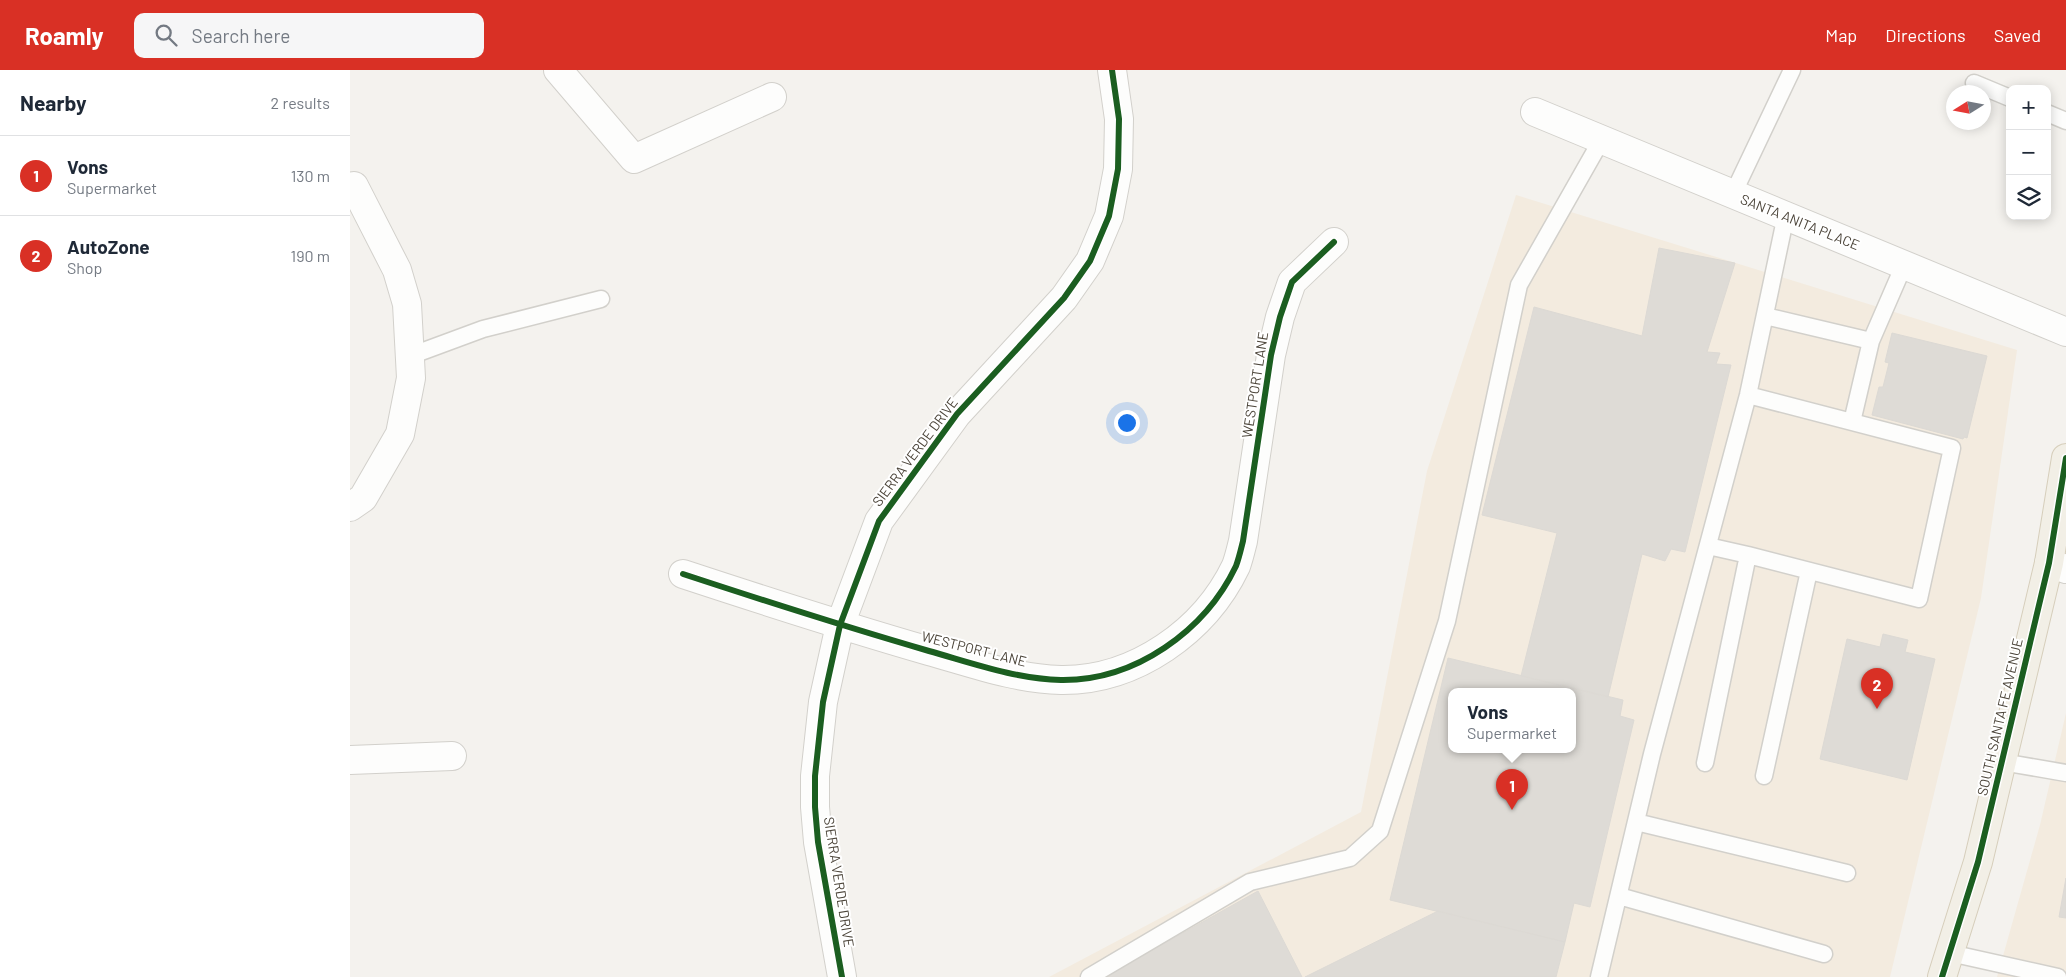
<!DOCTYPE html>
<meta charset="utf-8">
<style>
:root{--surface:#fff;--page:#f6f6f7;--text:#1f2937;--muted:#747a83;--line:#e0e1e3;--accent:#d93025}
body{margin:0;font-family:Barlow,sans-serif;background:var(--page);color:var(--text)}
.controls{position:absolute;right:15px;top:15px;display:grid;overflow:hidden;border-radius:10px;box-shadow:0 2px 12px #0003}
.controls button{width:45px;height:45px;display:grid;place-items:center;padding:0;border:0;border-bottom:1px solid var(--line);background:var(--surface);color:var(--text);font:25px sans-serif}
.compass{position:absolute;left:1596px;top:15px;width:45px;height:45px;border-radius:50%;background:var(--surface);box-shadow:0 2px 12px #0003;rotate:259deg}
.you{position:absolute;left:776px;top:352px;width:18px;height:18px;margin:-12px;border:4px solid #fff;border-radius:50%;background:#1a73e8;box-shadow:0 0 0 8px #1a73e833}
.badge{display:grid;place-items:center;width:32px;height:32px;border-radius:50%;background:var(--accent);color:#fff;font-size:16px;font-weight:700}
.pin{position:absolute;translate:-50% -41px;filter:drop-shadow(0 1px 2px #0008)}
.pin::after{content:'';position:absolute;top:26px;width:18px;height:15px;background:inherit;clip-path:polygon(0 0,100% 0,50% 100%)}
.popup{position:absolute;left:1098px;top:618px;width:128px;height:65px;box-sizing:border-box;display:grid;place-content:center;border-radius:10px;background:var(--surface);filter:drop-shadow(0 1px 4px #0005);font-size:16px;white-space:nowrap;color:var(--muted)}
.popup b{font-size:19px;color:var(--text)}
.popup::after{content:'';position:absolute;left:50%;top:100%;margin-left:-10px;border:10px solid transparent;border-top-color:var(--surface)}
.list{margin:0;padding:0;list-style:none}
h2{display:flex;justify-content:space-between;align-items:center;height:65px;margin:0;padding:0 20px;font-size:21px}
h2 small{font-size:16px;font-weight:400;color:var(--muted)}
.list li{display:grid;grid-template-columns:32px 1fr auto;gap:15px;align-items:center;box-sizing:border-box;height:80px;padding:0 20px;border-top:1px solid var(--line)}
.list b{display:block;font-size:19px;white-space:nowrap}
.list p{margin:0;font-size:16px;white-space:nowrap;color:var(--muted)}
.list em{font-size:16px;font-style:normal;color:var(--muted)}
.icon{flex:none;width:28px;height:28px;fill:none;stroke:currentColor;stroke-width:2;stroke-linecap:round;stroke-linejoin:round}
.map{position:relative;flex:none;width:1716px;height:907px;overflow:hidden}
header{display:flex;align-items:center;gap:30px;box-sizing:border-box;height:70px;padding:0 25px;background:var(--accent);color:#fff}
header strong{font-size:24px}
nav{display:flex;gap:28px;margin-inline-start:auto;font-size:18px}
.search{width:350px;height:45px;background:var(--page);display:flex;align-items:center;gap:12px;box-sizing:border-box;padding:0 18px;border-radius:10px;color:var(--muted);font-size:19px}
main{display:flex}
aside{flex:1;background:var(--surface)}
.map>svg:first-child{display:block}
.commercial{fill:#f3ebdf;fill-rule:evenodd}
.building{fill:#dedbd6;stroke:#dcd9d4;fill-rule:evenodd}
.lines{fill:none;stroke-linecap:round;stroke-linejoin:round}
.service-casing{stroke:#d2d0cb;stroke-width:19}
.minor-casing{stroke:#d2d0cb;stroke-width:30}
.tertiary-casing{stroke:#d2d0cb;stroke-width:30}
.primary-casing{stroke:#d6cebb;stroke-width:30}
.service{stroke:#fdfdfc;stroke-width:16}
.minor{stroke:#fdfdfc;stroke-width:28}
.tertiary{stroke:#fdfdfc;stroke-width:28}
.primary{stroke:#f2efe6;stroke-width:28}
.cycleway-casing{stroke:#fff;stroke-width:9}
.cycleway{stroke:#1b5e20;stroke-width:6}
.labels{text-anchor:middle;stroke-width:4;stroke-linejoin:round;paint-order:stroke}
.street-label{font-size:14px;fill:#4b4439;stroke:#fff}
</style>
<header>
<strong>Roamly</strong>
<div class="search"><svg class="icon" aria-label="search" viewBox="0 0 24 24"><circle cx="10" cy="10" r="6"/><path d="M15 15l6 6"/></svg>Search here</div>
<nav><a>Map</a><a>Directions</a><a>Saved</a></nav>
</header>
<main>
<aside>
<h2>Nearby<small>2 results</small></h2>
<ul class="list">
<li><span class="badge">1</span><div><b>Vons</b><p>Supermarket</p></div><em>130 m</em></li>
<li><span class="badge">2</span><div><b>AutoZone</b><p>Shop</p></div><em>190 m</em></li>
</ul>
</aside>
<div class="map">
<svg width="1716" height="907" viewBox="0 0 1716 907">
<rect width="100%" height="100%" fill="#f4f2ee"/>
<!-- commercial -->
<path class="commercial" d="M1166,125L1667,280L1631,528L1540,907H699L1011,742L1077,401ZM1102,621H1222V679H1102Z
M1716,643V907H1647L1690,755Z"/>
<!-- building -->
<path class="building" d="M1309,178L1385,193L1357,282L1370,283L1366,294L1381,295L1335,482L1321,479L1315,491L1292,484L1258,627L1171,606L1207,463L1132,445L1184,237L1292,266Z
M1542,263L1637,286L1617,368L1614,367L1613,369L1522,345L1529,317H1533L1539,293L1535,292Z
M1533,564L1558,570L1555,582L1585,589L1557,710L1470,689L1497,569L1530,577Z
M1098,588L1273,630L1270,646L1284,650L1240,837L1224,833L1215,872L1040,830ZM1102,621H1222V679H1102Z
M1716,808V848L1709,847Z
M908,821L952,907H754Z
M1088,841L1215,872L1206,907H955Z"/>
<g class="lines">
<!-- service casing -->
<g class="service-casing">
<path id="service" d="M1624,13L1660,28
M1697,43L1716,51
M1383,124L1442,0
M1415,246L1521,271L1502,352
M1521,271L1554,195
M60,286L133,259L251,229
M1358,476L1398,485
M1652,692L1716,703
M1355,693L1398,485L1569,529L1602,378L1398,325
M1414,706L1459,501
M1286,752L1497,803
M1269,826L1474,884
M1600,883L1708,907
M739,907L900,812L1000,788L1030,761L1097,551L1169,215L1252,69
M1249,907L1302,684L1398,325L1436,145"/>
</g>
<!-- minor casing -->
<g class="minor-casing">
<path id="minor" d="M208,0L284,89L422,27
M1185,42L1716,262
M0,437L13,428L50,364L61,308L57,234L47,200L4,116
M333,504C415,531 496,557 579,581C622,593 666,609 711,610C785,611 855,561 886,496C889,488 891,479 893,471L921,285L930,247L942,212L984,172
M0,690L102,686
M492,907L468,772L465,737V706L473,632L490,555L529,451L607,344L714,228L740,191L759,146L768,99L769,49L762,0"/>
</g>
<!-- tertiary casing -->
<g class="tertiary-casing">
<path id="tertiary" d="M1699,493L1716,499"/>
</g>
<!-- primary casing -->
<g class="primary-casing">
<path id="primary" d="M1592,907L1628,792L1699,493L1716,388"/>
</g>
<!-- service -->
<use href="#service" class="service"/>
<!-- minor -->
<use href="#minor" class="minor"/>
<!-- tertiary -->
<use href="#tertiary" class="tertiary"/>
<!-- primary -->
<use href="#primary" class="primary"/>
<!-- cycleway casing -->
<g class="cycleway-casing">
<path id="cycleway" d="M333,504C415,531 496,557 579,581C622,593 666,609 711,610C785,611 855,561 886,496C889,488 891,479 893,471L921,285L930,247L942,212L984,172
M492,907L468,772L465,737V706L473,632L490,555L529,451L607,344L714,228L740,191L759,146L768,99L769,49L762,0
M1592,907L1628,792L1699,493L1716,388"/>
</g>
<!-- cycleway -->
<use href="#cycleway" class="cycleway"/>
</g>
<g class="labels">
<!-- street labels -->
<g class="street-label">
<text transform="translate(1450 152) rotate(22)" y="5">SANTA ANITA PLACE</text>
<text transform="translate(905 315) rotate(-81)" y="5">WESTPORT LANE</text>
<text transform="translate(565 382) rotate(-53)" y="5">SIERRA VERDE DRIVE</text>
<text transform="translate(624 579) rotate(14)" y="5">WESTPORT LANE</text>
<text transform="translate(1650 647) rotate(-77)" y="5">SOUTH SANTA FE AVENUE</text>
<text transform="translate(489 812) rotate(81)" y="5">SIERRA VERDE DRIVE</text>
</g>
</g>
</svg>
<div class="controls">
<button>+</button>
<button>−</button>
<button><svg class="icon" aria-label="layers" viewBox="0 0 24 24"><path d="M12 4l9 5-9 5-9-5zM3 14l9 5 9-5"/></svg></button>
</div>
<svg class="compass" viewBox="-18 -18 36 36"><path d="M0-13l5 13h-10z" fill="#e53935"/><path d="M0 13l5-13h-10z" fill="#747a83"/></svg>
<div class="you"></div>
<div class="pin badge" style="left:1162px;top:740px">1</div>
<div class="popup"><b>Vons</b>Supermarket</div>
<div class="pin badge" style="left:1527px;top:639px">2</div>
</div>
</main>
